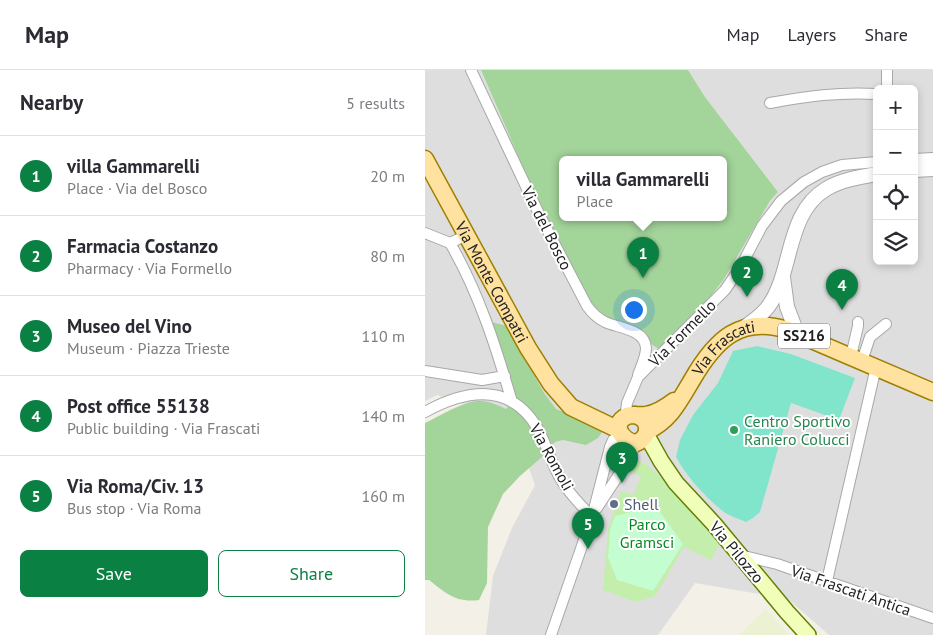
<!DOCTYPE html>
<meta charset="utf-8">
<style>
:root{--surface:#fff;--page:#f2f2f3;--text:#2b2b33;--muted:#7c7c81;--line:#e1e1e2;--accent:#0b8043}
body{margin:0;font-family:"PT Sans",sans-serif;background:var(--page);color:var(--text)}
.controls{position:absolute;right:15px;top:15px;display:grid;overflow:hidden;border-radius:8px;box-shadow:0 2px 8px #0003}
.controls button{width:45px;height:45px;display:grid;place-items:center;padding:0;border:0;border-bottom:1px solid var(--line);background:var(--surface);color:var(--text);font:25px sans-serif}
.you{position:absolute;left:208px;top:239px;width:18px;height:18px;margin:-12px;border:4px solid #fff;border-radius:50%;background:#1a73e8;box-shadow:0 0 0 8px #1a73e833}
.badge{display:grid;place-items:center;width:32px;height:32px;border-radius:50%;background:var(--accent);color:#fff;font-size:16px;font-weight:700}
.pin{position:absolute;translate:-50% -41px;filter:drop-shadow(0 1px 2px #0008)}
.pin::after{content:'';position:absolute;top:26px;width:18px;height:15px;background:inherit;clip-path:polygon(0 0,100% 0,50% 100%)}
.popup{position:absolute;left:134px;top:86px;width:168px;height:65px;box-sizing:border-box;display:grid;place-content:center;border-radius:8px;background:var(--surface);filter:drop-shadow(0 1px 4px #0005);font-size:16px;white-space:nowrap;color:var(--muted)}
.popup b{font-size:19px;color:var(--text)}
.popup::after{content:'';position:absolute;left:50%;top:100%;margin-left:-10px;border:10px solid transparent;border-top-color:var(--surface)}
.list{margin:0;padding:0;list-style:none}
h2{display:flex;justify-content:space-between;align-items:center;height:65px;margin:0;padding:0 20px;font-size:21px}
h2 small{font-size:16px;font-weight:400;color:var(--muted)}
.list li{display:grid;grid-template-columns:32px 1fr auto;gap:15px;align-items:center;box-sizing:border-box;height:80px;padding:0 20px;border-top:1px solid var(--line)}
.list b{display:block;font-size:19px;white-space:nowrap}
.list p{margin:0;font-size:16px;white-space:nowrap;color:var(--muted)}
.list em{font-size:16px;font-style:normal;color:var(--muted)}
.actions{display:flex;gap:10px;padding:15px 20px}
.actions a{flex:1;padding:11px 0;border:1px solid var(--accent);border-radius:8px;text-align:center;font-size:18px;color:var(--accent)}
.actions .main{background:var(--accent);color:#fff}
.icon{flex:none;width:28px;height:28px;fill:none;stroke:currentColor;stroke-width:2;stroke-linecap:round;stroke-linejoin:round}
.map{position:relative;flex:none;width:508px;height:565px;overflow:hidden}
header{display:flex;align-items:center;gap:30px;box-sizing:border-box;height:70px;padding:0 25px;background:var(--surface);border-bottom:1px solid var(--line)}
header strong{font-size:24px}
nav{display:flex;gap:28px;margin-inline-start:auto;font-size:18px}
main{display:flex}
aside{flex:1;background:var(--surface)}
.map>svg:first-child{display:block}
.residential{fill:#dfdede;fill-rule:evenodd}
.farmland{fill:#ebf1d2}
.grass{fill:#c3eeab}
.forest{fill:#a3d49a;fill-rule:evenodd}
.park{fill:#c3fdd0}
.pitch{fill:#81e5cc}
.lines{fill:none;stroke-linecap:round;stroke-linejoin:round}
.minor-casing{stroke:#a8a8a8;stroke-width:12}
.tertiary-casing{stroke:#a8a8a8;stroke-width:16}
.secondary-casing{stroke:#628000;stroke-width:18}
.primary-casing{stroke:#9e7f00;stroke-width:19}
.minor{stroke:#fff;stroke-width:10}
.tertiary{stroke:#fff;stroke-width:14}
.secondary{stroke:#f1feba;stroke-width:15}
.primary{stroke:#ffe29f;stroke-width:16}
.leisure-dot{fill:#2e9e5b;stroke:#fff;stroke-width:2}
.service-dot{fill:#5c6f8a;stroke:#fff;stroke-width:2}
.labels{text-anchor:middle;stroke-width:4;stroke-linejoin:round;paint-order:stroke}
.shield{fill:#fff;stroke:#646464;stroke-width:1}
.shield-label{font-size:15px;font-weight:bold;fill:#212121}
.street-label{font-size:16px;fill:#212121;stroke:#fff}
.leisure-label{font-size:16px;fill:#27864d;stroke:#fff;text-anchor:start}
.service-label{font-size:16px;fill:#4e5e75;stroke:#fff;text-anchor:start}
.park-label{font-size:16px;fill:#058a21;stroke:#fff}
</style>
<header>
<strong>Map</strong>
<nav><a>Map</a><a>Layers</a><a>Share</a></nav>
</header>
<main>
<aside>
<h2>Nearby<small>5 results</small></h2>
<ul class="list">
<li><span class="badge">1</span><div><b>villa Gammarelli</b><p>Place · Via del Bosco</p></div><em>20 m</em></li>
<li><span class="badge">2</span><div><b>Farmacia Costanzo</b><p>Pharmacy · Via Formello</p></div><em>80 m</em></li>
<li><span class="badge">3</span><div><b>Museo del Vino</b><p>Museum · Piazza Trieste</p></div><em>110 m</em></li>
<li><span class="badge">4</span><div><b>Post office 55138</b><p>Public building · Via Frascati</p></div><em>140 m</em></li>
<li><span class="badge">5</span><div><b>Via Roma/Civ. 13</b><p>Bus stop · Via Roma</p></div><em>160 m</em></li>
</ul>
<div class="actions"><a class="main">Save</a><a>Share</a></div>
</aside>
<div class="map">
<svg width="508" height="565" viewBox="0 0 508 565">
<rect width="100%" height="100%" fill="#f2f0e7"/>
<!-- residential -->
<path class="residential" d="M0,0H56L117,141L299,209L345,131L353,122L280,27L263,0H508V565H404L363,529L270,513L233,565H61L68,506L87,458L110,415L87,351L12,325L0,331ZM452,19H489V191H452Z"/>
<!-- farmland -->
<path class="farmland" d="M341,539L364,565H314Z"/>
<!-- grass -->
<path class="grass" d="M214,391L222,395L259,429L296,471L286,490L259,477L230,526L211,532L178,520L183,459L196,421L209,425L216,406L204,401L208,392Z"/>
<!-- forest -->
<path class="forest" d="M56,0H263L280,27L353,122L345,131L299,209L285,227L234,279L174,242L162,227L117,141ZM138,89H298V147H138Z
M62,251L82,256L119,323L131,339L175,357L177,362L173,368L161,375L138,370L130,372L118,386L95,406L78,424L63,457L62,513L54,530C30,533 21,523 4,510H0V353C15,346 33,334 51,331C61,330 72,335 81,339L87,332Z"/>
<!-- park -->
<path class="park" d="M231,436L258,474L228,521L192,510L183,487L185,460L190,446Z"/>
<!-- pitch -->
<path class="pitch" d="M332,276L366,284L430,308L414,350L366,333L335,442L328,448L321,452C314,449 305,446 299,442C280,427 262,407 251,387L255,370L268,345L293,313L308,281Z"/>
<g class="lines">
<!-- minor casing -->
<g class="minor-casing">
<path id="minor" d="M46,0L114,144L162,236C167,243 172,248 180,252C193,258 220,259 221,278C221,287 216,297 213,305
M462,19V0
M345,33C383,26 413,22 452,24
M489,89L508,88
M0,163L25,173L42,165
M25,173C54,223 71,277 87,332
M426,286L433,256V252
M437,291L445,267L461,254
M0,301L57,310L80,306
M0,342C42,319 86,312 113,359C122,375 126,393 135,408C143,423 156,435 167,447
M204,345L201,342L202,333L213,307L300,220L315,198L337,156L356,131L379,112L397,102L417,95L452,92
M172,438L204,389L211,373
M315,485L352,494L508,548
M402,511L451,297
M126,565L167,447L185,377L188,370L195,364"/>
</g>
<!-- tertiary casing -->
<g class="tertiary-casing">
<path id="tertiary" d="M489,100L508,99
M358,207L362,237L372,263
M320,257C329,250 339,244 345,234C368,200 361,143 401,119C416,110 435,107 452,104"/>
</g>
<!-- secondary casing -->
<g class="secondary-casing">
<path id="secondary" d="M221,364L236,391L251,413L289,454L362,542L383,565"/>
</g>
<!-- primary casing -->
<g class="primary-casing">
<g id="primary">
<path id="s1" d="M0,89L103,278L126,314L146,337L194,360"/>
<path d="M210,345C226,349 226,367 211,373C197,371 185,354 202,346C207,344 215,346 221,345C232,343 240,338 249,331"/>
<path id="s2" d="M222,361C245,351 255,330 267,310C290,270 315,245 363,260L508,322"/>
</g>
</g>
<!-- minor -->
<use href="#minor" class="minor"/>
<!-- tertiary -->
<use href="#tertiary" class="tertiary"/>
<!-- secondary -->
<use href="#secondary" class="secondary"/>
<!-- primary -->
<use href="#primary" class="primary"/>
</g>
<!-- markers -->
<circle class="leisure-dot" cx="309" cy="360" r="5"/>
<circle class="service-dot" cx="189" cy="434" r="5"/>
<g class="labels">
<!-- shield labels -->
<rect class="shield" x="353" y="253.5" width="52" height="25" rx="4"/>
<g class="shield-label">
<text x="379" y="271">SS216</text>
</g>
<!-- street labels -->
<g class="street-label">
<text transform="translate(122 158) rotate(63)" y="6">Via del Bosco</text>
<text dy="6" stroke="none"><textPath href="#s1" startOffset="140">Via Monte Compatri</textPath></text>
<text transform="translate(257 263) rotate(-45)" y="6">Via Formello</text>
<text dy="6" stroke="none"><textPath href="#s2" startOffset="116">Via Frascati</textPath></text>
<text transform="translate(127 387) rotate(61)" y="6">Via Romoli</text>
<text transform="translate(312 482) rotate(50)" y="6">Via Pilozzo</text>
<text transform="translate(426 520) rotate(19)" y="6">Via Frascati Antica</text>
</g>
<!-- leisure labels -->
<g class="leisure-label">
<text x="319" y="357">Centro Sportivo<tspan x="319" dy="18">Raniero Colucci</tspan></text>
</g>
<!-- service labels -->
<g class="service-label">
<text x="199" y="440">Shell</text>
</g>
<!-- park labels -->
<g class="park-label">
<text x="222" y="460">Parco<tspan x="222" dy="18">Gramsci</tspan></text>
</g>
</g>
</svg>
<div class="controls">
<button>+</button>
<button>−</button>
<button><svg class="icon" aria-label="locate" viewBox="0 0 24 24"><circle cx="12" cy="12" r="6"/><path d="M12 2v4M12 18v4M2 12h4M18 12h4"/></svg></button>
<button><svg class="icon" aria-label="layers" viewBox="0 0 24 24"><path d="M12 4l9 5-9 5-9-5zM3 14l9 5 9-5"/></svg></button>
</div>
<div class="you"></div>
<div class="pin badge" style="left:218px;top:208px">1</div>
<div class="popup"><b>villa Gammarelli</b>Place</div>
<div class="pin badge" style="left:322px;top:227px">2</div>
<div class="pin badge" style="left:197px;top:413px">3</div>
<div class="pin badge" style="left:417px;top:240px">4</div>
<div class="pin badge" style="left:163px;top:479px">5</div>
</div>
</main>
